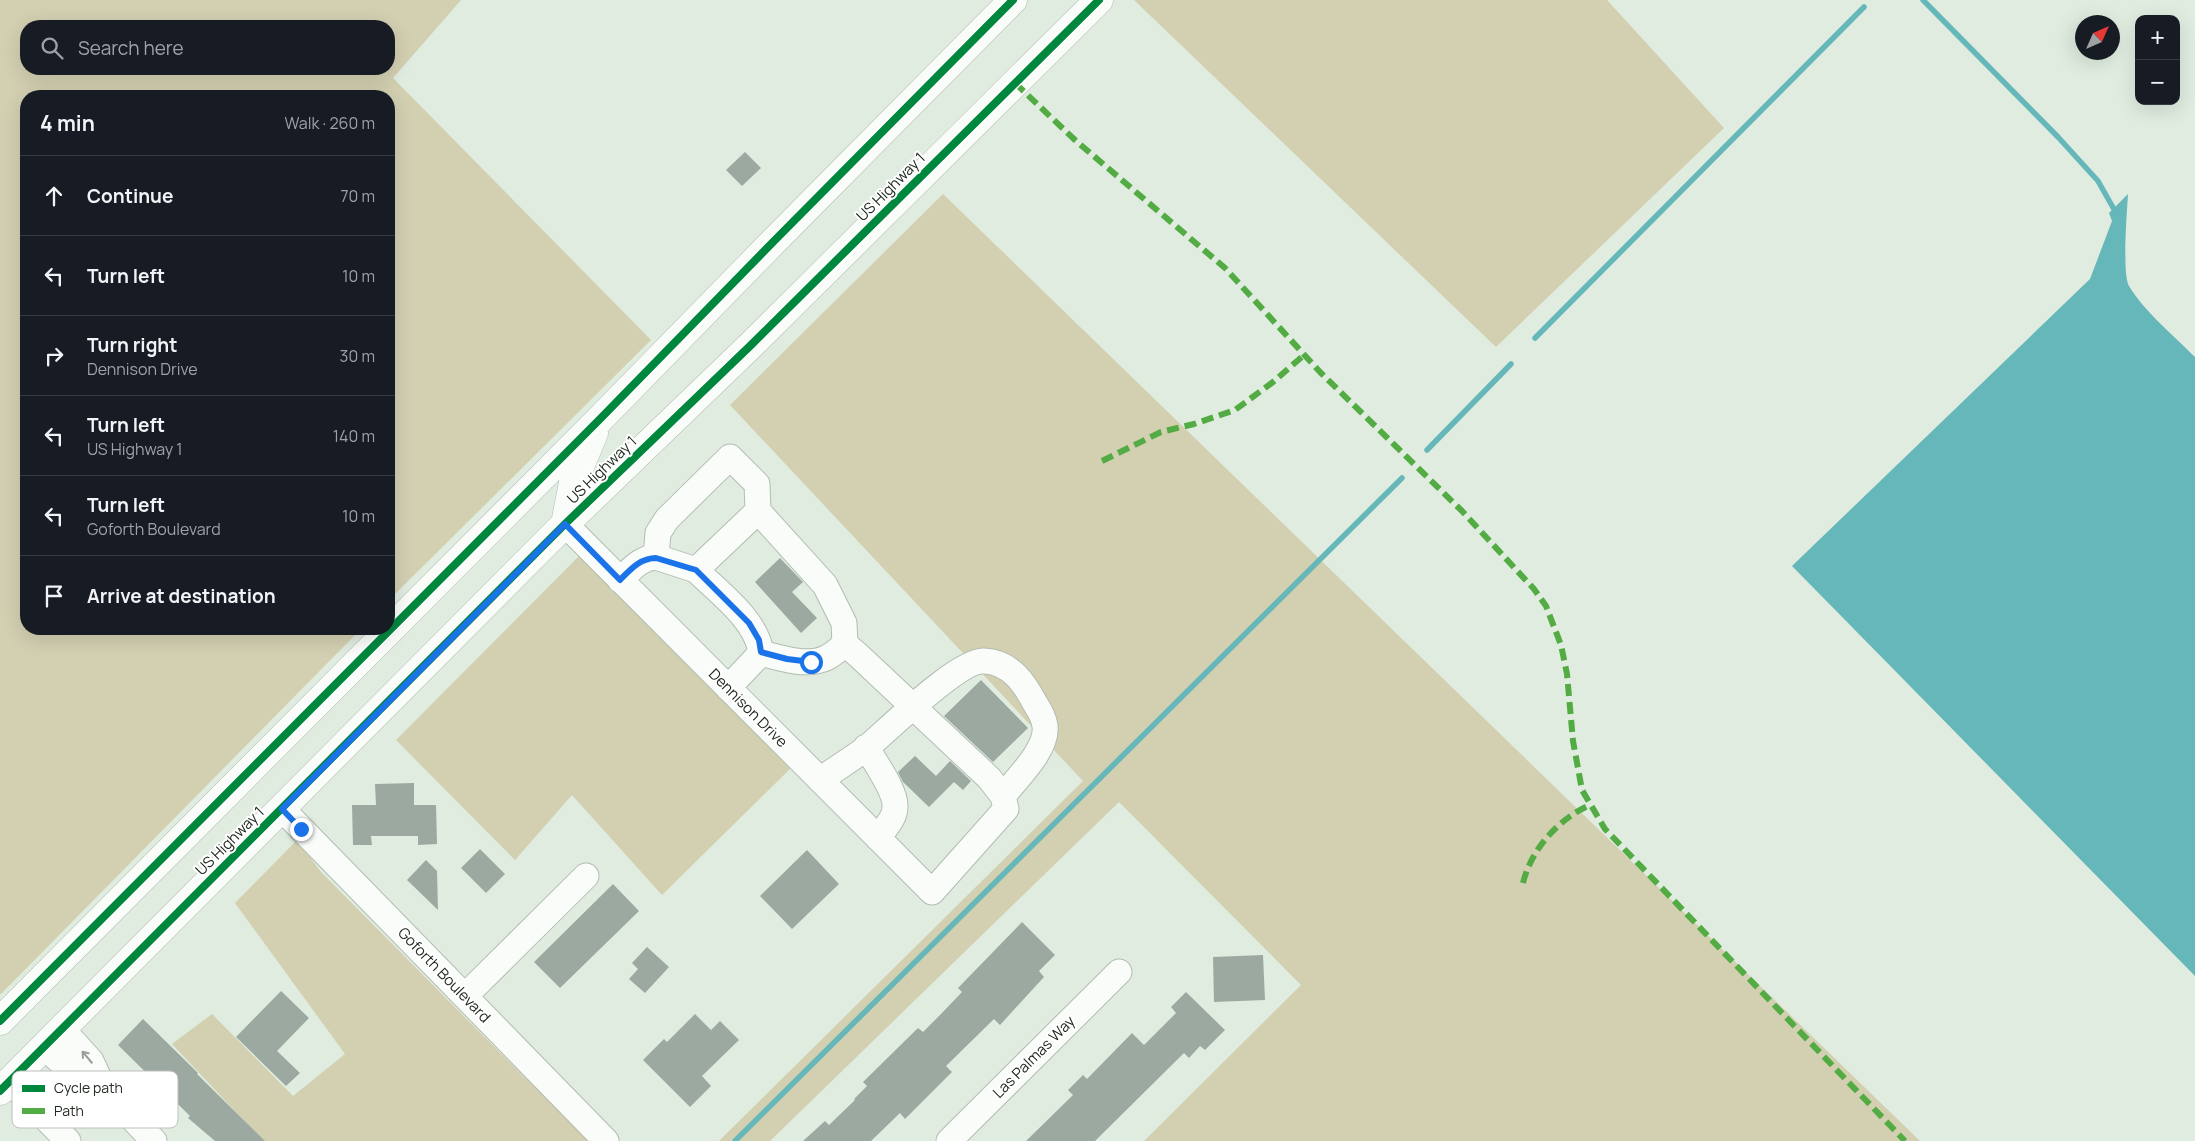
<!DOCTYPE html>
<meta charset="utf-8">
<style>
:root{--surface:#171b24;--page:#242831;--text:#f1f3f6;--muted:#9ea1a6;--line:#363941}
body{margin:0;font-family:Manrope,sans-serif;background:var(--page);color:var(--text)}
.controls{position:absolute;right:15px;top:15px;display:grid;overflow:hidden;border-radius:10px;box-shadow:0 5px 20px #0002}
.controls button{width:45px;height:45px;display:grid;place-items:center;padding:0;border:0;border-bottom:1px solid var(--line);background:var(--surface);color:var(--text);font:25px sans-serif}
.compass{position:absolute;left:2075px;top:15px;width:45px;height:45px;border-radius:50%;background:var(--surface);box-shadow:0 5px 20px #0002;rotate:45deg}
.stop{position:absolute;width:15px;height:15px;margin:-11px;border:4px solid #1a73e8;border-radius:50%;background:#fff}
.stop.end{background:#1a73e8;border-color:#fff;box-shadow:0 1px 5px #0008}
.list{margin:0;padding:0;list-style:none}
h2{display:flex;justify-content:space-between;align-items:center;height:65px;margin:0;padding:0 20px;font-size:21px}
h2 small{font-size:16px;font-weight:400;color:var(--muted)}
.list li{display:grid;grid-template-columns:32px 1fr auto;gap:15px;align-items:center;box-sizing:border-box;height:80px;padding:0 20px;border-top:1px solid var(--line)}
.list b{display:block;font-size:19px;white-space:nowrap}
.list p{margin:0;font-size:16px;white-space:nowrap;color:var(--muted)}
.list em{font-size:16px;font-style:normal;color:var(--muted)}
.icon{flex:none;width:28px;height:28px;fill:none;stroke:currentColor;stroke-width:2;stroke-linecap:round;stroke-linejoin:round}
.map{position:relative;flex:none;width:2195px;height:1141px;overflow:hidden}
.search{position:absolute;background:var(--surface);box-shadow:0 5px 20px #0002;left:20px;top:20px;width:375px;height:55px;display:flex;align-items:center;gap:12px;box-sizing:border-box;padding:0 18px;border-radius:20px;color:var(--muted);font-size:19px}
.panel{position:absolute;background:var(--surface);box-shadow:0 5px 20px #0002;left:20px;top:90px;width:375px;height:545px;border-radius:20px}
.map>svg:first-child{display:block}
.green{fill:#d3cfb1;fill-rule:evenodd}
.water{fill:#66b7ba}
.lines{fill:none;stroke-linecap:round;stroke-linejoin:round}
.stream{stroke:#66b7ba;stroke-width:5.5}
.building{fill:#9ca9a1}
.minor-casing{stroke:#b2bdb2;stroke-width:27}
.major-casing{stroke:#b2bdb2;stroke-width:29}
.minor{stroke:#fafcfa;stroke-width:25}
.major{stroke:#fafcfa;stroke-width:28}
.quiet{stroke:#53ab43;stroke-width:6;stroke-dasharray:12 6;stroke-linecap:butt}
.cycleway-casing{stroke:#fff;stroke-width:11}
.cycleway{stroke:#00873e;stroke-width:8}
.oneway{stroke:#999e99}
.route{stroke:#1a73e8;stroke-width:6}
.labels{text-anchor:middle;stroke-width:4;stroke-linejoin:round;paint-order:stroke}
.street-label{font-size:15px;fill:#222b22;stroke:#fff}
.key{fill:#fff;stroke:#bdbfbd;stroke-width:1}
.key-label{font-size:14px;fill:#222b22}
</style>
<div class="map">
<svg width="2195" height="1141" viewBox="0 0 2195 1141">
<rect width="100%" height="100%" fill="#dfecdf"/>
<!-- green -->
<path class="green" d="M0,0H461L393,78L651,340L389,600V96H26V629H361L0,995ZM26,26H389V69H26Z
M1134,0H1607L1724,128L1496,347Z
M943,194L1920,1141H1144L1301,985L1119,802L770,1141H719L1083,781L730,405Z
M582,553L793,766L662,895L572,795L515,860L396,740Z
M297,840L321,872L523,1076L596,1141H263L172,1044L212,1014L293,1096L345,1054L235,903Z"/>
<!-- water -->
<path class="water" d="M2128,194C2127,212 2122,274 2129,286C2143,310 2175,337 2195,357V976L1792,566L2090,279L2112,221L2109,213Z"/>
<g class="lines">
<!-- stream -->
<path class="stream" d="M1923,0L2058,137L2098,181L2115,211V215
M1535,338L1864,7
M1427,450L1511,364
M735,1141L1402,478"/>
</g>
<!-- building -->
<path class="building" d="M745,152L761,168L742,186L726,170Z
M780,558L803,582L792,592L817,618L801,633L755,582Z
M981,680L1028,728L993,762L944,716Z
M915,756L936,776L950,761L971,781L963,790L954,782L929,807L903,782L898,772Z
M414,783V805H436L437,844L418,845V836H371L372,845H353L352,805H376L375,784Z
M480,849L505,874L486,893L461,868Z
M807,850L839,884L792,929L760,896Z
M426,860L437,871L438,910L407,880Z
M613,884L639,911L560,988L534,962Z
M1022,922L1055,955L1039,971L1044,977L1000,1025L994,1019L946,1066L952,1072L905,1119L900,1113L871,1141H803L825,1121L829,1125L855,1100L854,1099L867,1086L863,1082L918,1028L923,1032L941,1014L962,992L958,988Z
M647,947L669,967L645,993L629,979L638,969L632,963Z
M1263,955L1265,1000L1214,1002L1213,957Z
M281,991L309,1018L277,1051L300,1073L286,1086L236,1037Z
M1186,992L1225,1030L1205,1050L1200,1046L1189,1058L1184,1053L1095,1141H1026L1073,1095L1068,1090L1083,1075L1087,1079L1132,1033L1144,1045L1176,1013L1171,1007Z
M695,1014L711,1030L720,1021L739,1040L702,1076L711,1086L690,1107L643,1060L664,1039L667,1042Z
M143,1019L198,1073L197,1074L265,1141H215L188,1118L190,1116L118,1045Z"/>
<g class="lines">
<!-- minor casing -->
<g class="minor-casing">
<path id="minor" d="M565,524L932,892L1006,809L1003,796L989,778L858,655L845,644L844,623L825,585L758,511L696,570L656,557C640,558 631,570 620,580
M656,557L658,533L667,519L730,457L757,484L758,511
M696,570C719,593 757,620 761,653L728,688
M761,653C780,658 807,667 826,658C833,655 839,649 845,644
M866,747C875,762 896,791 895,807C895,819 884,829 878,838
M820,780C834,770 850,760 864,750C886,732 959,659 984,661C1011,662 1025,684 1036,705C1040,711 1044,719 1045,726C1048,749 1017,778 1003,796
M282,809L606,1141
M465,996L586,876
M62,1029L91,1061L104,1089L154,1141
M44,1047L81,1080L104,1089
M9,1081L68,1141
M949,1141L1119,972"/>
</g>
<!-- major casing -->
<g class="major-casing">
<path id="major" d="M565,524L573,483L594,433
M0,1021L599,420L775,240L1013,0
M0,1091L565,524L750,346L1099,0"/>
</g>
<!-- minor -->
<use href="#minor" class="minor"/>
<!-- major -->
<use href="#major" class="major"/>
<!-- quiet -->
<path class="quiet" d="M1015,83L1075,140L1225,268L1320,372L1462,511L1534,589L1546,606L1561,645L1567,674L1573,741L1582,790L1605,829L1905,1141
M1102,461L1161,432L1194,424L1235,410L1273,382L1304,355
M1523,883C1531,850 1558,819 1590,805"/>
<!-- cycleway casing -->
<g class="cycleway-casing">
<path id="cycleway" d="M0,1021L599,420L775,240L1013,0
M0,1091L565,524L750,346L1099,0"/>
</g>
<!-- cycleway -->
<use href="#cycleway" class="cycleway"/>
</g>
<!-- one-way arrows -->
<defs><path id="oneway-shaft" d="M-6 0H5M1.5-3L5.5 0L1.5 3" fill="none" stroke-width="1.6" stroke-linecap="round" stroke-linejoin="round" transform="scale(1.25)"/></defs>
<use class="oneway" href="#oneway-shaft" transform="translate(87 1057) rotate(-130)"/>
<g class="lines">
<!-- route -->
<path class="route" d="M301,829L282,809L565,524L620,580C630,570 640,558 656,558L696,570L749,623L759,640L761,652L787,659L811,662"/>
</g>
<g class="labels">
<!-- street labels -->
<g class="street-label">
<text transform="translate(891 187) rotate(-45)" y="5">US Highway 1</text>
<text transform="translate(602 470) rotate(-44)" y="5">US Highway 1</text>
<text transform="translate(748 708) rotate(45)" y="5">Dennison Drive</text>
<text transform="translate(230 841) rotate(-45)" y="5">US Highway 1</text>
<text transform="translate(444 975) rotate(46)" y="5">Goforth Boulevard</text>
<text transform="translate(1034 1057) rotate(-45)" y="5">Las Palmas Way</text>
</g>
</g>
<!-- legend -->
<rect x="12" y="1071" width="166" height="57" rx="8" class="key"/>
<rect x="22" y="1085" width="23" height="7" fill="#00873e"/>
<rect x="22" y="1108" width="23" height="6" fill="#53ab43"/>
<g class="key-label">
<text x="54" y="1093">Cycle path</text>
<text x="54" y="1116">Path</text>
</g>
</svg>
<div class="controls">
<button>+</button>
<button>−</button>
</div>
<svg class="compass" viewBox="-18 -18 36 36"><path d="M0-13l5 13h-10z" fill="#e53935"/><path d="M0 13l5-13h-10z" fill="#9ea1a6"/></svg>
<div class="stop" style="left:811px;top:662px"></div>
<div class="stop end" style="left:301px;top:829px"></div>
<div class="search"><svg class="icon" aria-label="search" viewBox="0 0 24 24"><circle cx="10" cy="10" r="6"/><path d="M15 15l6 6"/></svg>Search here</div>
<section class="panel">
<h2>4 min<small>Walk · 260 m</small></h2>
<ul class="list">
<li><svg class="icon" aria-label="ahead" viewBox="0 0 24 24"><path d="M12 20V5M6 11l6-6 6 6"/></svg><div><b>Continue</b></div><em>70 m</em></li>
<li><svg class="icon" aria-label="left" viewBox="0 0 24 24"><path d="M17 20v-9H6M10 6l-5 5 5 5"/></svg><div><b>Turn left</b></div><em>10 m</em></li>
<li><svg class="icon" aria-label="right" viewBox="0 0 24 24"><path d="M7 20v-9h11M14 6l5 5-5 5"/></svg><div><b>Turn right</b><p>Dennison Drive</p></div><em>30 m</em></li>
<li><svg class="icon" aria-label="left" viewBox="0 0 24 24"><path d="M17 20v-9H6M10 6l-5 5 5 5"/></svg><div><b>Turn left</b><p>US Highway 1</p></div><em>140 m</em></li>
<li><svg class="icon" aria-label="left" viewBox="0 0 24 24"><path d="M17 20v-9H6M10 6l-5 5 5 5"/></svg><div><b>Turn left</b><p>Goforth Boulevard</p></div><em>10 m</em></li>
<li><svg class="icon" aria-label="arrive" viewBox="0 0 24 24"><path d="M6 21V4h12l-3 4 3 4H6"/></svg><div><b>Arrive at destination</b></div></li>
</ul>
</section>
</div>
